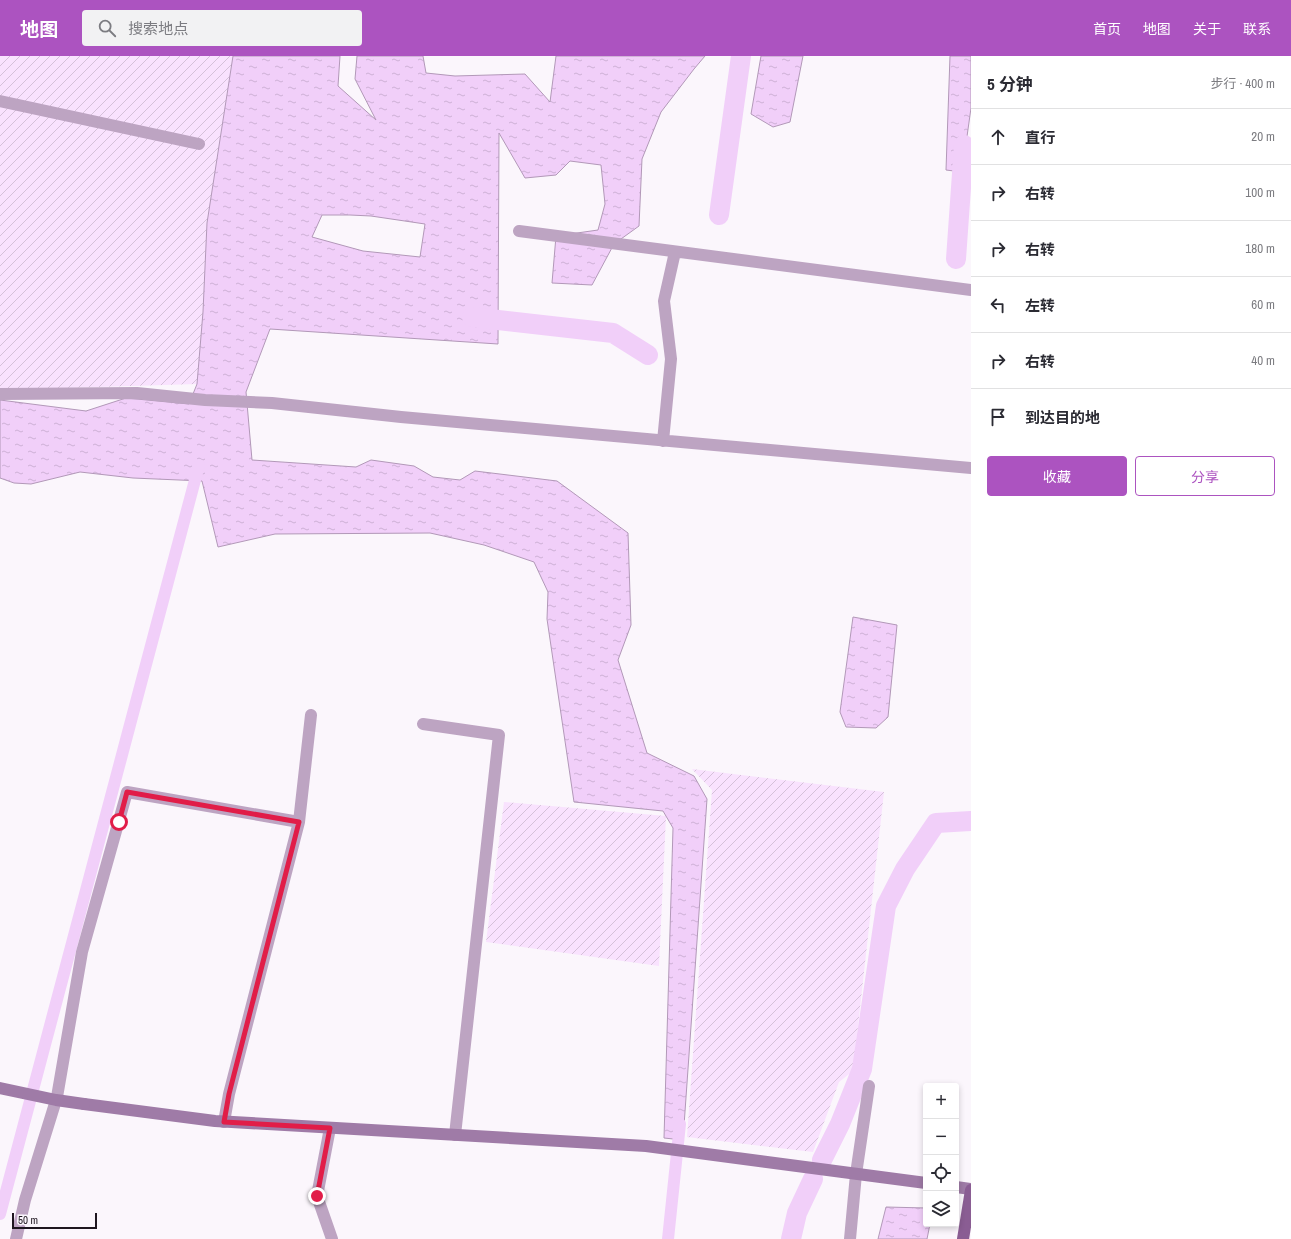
<!DOCTYPE html>
<html lang="zh">
<meta charset="utf-8">
<style>
:root{--surface:#fff;--page:#f2f2f3;--text:#2b2b33;--muted:#7c7c81;--line:#e1e1e2;--accent:#ac53c0}
body{margin:0;font-family:"Archivo Narrow","Noto Sans SC",sans-serif;background:var(--page);color:var(--text)}
.controls{position:absolute;right:12px;bottom:12px;display:grid;overflow:hidden;border-radius:4px;box-shadow:0 2px 6px #0003}
.controls button{width:36px;height:36px;display:grid;place-items:center;padding:0;border:0;border-bottom:1px solid var(--line);background:var(--surface);color:var(--text);font:20px sans-serif}
.scale{position:absolute;left:12px;bottom:10px;width:85px;box-sizing:border-box;padding-left:4px;border:2px solid #1e161f;border-top:0;font-size:11px;line-height:14px;white-space:nowrap;color:#1e161f;-webkit-text-stroke:3px #fbf6fc;paint-order:stroke}
.stop{position:absolute;width:12px;height:12px;margin:-9px;border:3px solid #e11d48;border-radius:50%;background:#fff}
.stop.end{background:#e11d48;border-color:#fff;box-shadow:0 1px 4px #0008}
.list{margin:0;padding:0;list-style:none}
h2{display:flex;justify-content:space-between;align-items:center;height:52px;margin:0;padding:0 16px;font-size:17px}
h2 small{font-size:13px;font-weight:400;color:var(--muted)}
.list li{display:grid;grid-template-columns:26px 1fr auto;gap:12px;align-items:center;box-sizing:border-box;height:56px;padding:0 16px;border-top:1px solid var(--line)}
.list b{display:block;font-size:15px;white-space:nowrap}
.list em{font-size:13px;font-style:normal;color:var(--muted)}
.actions{display:flex;gap:8px;padding:12px 16px}
.actions a{flex:1;padding:9px 0;border:1px solid var(--accent);border-radius:4px;text-align:center;font-size:14px;color:var(--accent)}
.actions .main{background:var(--accent);color:#fff}
.icon{flex:none;width:22px;height:22px;fill:none;stroke:currentColor;stroke-width:2;stroke-linecap:round;stroke-linejoin:round}
.map{position:relative;flex:none;width:971px;height:1183px;overflow:hidden}
header{display:flex;align-items:center;gap:24px;box-sizing:border-box;height:56px;padding:0 20px;background:var(--accent);color:#fff}
header strong{font-size:19px}
nav{display:flex;gap:22px;margin-inline-start:auto;font-size:14px}
.search{width:280px;height:36px;background:var(--page);display:flex;align-items:center;gap:10px;box-sizing:border-box;padding:0 14px;border-radius:4px;color:var(--muted);font-size:15px}
main{display:flex}
aside{flex:1;background:var(--surface)}
.map>svg:first-child{display:block}
.industrial{fill:url(#industrial-furrows)}
.water{fill:url(#water-ripples);stroke:#b298b8;fill-rule:evenodd}
.lines{fill:none;stroke-linecap:round;stroke-linejoin:round}
.canal{stroke:#f1cff9;stroke-width:12}
.river{stroke:#f1cff9;stroke-width:20}
.street{stroke:#bda4c2;stroke-width:12}
.secondary{stroke:#9f7ba7;stroke-width:12}
.primary{stroke:#8a5d93;stroke-width:12}
.secondary-bridge{stroke:#9f7ba7;stroke-width:12}
.route{stroke:#e11d48;stroke-width:5}
</style>
<header>
<strong>地图</strong>
<div class="search"><svg class="icon" aria-label="search" viewBox="0 0 24 24"><circle cx="10" cy="10" r="6"/><path d="M15 15l6 6"/></svg>搜索地点</div>
<nav><a>首页</a><a>地图</a><a>关于</a><a>联系</a></nav>
</header>
<main>
<div class="map">
<svg width="971" height="1183" viewBox="0 0 971 1183">
<defs>
<pattern id="industrial-furrows" width="10" height="10" patternUnits="userSpaceOnUse"><rect width="10" height="10" fill="#f9e2fe"/><path d="M-1 1l2-2M0 10L10 0M9 11l2-2" fill="none" stroke="#d5c1d9"/></pattern>
<pattern id="water-ripples" width="26" height="14" patternUnits="userSpaceOnUse"><rect width="26" height="14" fill="#f1cff9"/><path d="M2 4q2-2 4 0t4 0M15 11q2-2 4 0t4 0" fill="none" stroke="#ceb1d5"/></pattern>
</defs>
<rect width="100%" height="100%" fill="#fbf6fc"/>
<!-- industrial -->
<path class="industrial" d="M0,0H233L207,167L203,256L197,328L0,334Z
M692,713L884,736L853,1015L839,1026L813,1096L687,1081L712,734Z
M504,746L666,760L659,910L486,886Z"/>
<!-- water -->
<path class="water" d="M233,0H340L338,30L376,64L355,23L357,0H423L426,17L455,20L525,18L550,46L556,0H705L694,13L661,56L642,103L639,170L614,188L592,229L552,227L556,180L598,174L605,148L601,109L570,105L556,119L525,122L499,77L498,288L270,273L246,336L252,404L356,411L371,404L414,410L433,421L460,424L475,415L557,425L628,477L631,569L618,604L647,697L694,720L707,743L683,1084L664,1082L673,772L663,755L574,746L547,563L548,536L534,506L484,489L430,477L275,478L218,491L202,425L133,422L80,416L31,428L14,427L0,422V344L86,355L126,342L189,348L197,328L203,256L207,167ZM322,159H350L371,160L425,168L420,201L363,195L312,181Z
M761,0H803L790,66L773,71L751,58Z
M950,0H971V52L962,116L946,114Z
M853,561L897,569L888,661L876,672L846,671L840,656Z
M886,1151L926,1152V1168H930L927,1183H878Z"/>
<g class="lines">
<!-- canal -->
<path class="canal" d="M0,1158L199,409
M668,1183L680,1068"/>
<!-- river -->
<path class="river" d="M719,159L741,0
M956,203L964,89
M472,261L613,277L648,299
M822,1104L840,1068L862,1013L886,850L905,813L936,767L971,765
M791,1183L797,1157L813,1123"/>
<!-- street -->
<path class="street" d="M0,45L199,88
M519,175L971,234
M0,338L137,337L205,344L272,347L401,361L971,412
M663,385L671,303L664,245L675,196
M423,668L499,679L455,1079
M224,1066L229,1038L299,766L311,659
M330,1072L317,1140L332,1183
M16,1183L25,1144L57,1041L82,896L127,736L299,766
M850,1183L856,1118L869,1030"/>
<!-- secondary -->
<path class="secondary" d="M84,1048L215,1065L646,1090L926,1127
M956,1131L971,1133"/>
<!-- primary -->
<path class="primary" d="M963,1183L971,1134"/>
<!-- secondary-bridge -->
<path class="secondary-bridge" d="M0,1032L56,1044L84,1048"/>
</g>
<g class="lines">
<!-- route -->
<path class="route" d="M119,766L127,736L299,766L229,1038L224,1066L330,1072L317,1140"/>
</g>
</svg>
<div class="controls">
<button>+</button>
<button>−</button>
<button><svg class="icon" aria-label="locate" viewBox="0 0 24 24"><circle cx="12" cy="12" r="6"/><path d="M12 2v4M12 18v4M2 12h4M18 12h4"/></svg></button>
<button><svg class="icon" aria-label="layers" viewBox="0 0 24 24"><path d="M12 4l9 5-9 5-9-5zM3 14l9 5 9-5"/></svg></button>
</div>
<div class="scale">50 m</div>
<div class="stop" style="left:119px;top:766px"></div>
<div class="stop end" style="left:317px;top:1140px"></div>
</div>
<aside>
<h2>5 分钟<small>步行 · 400 m</small></h2>
<ul class="list">
<li><svg class="icon" aria-label="ahead" viewBox="0 0 24 24"><path d="M12 20V5M6 11l6-6 6 6"/></svg><div><b>直行</b></div><em>20 m</em></li>
<li><svg class="icon" aria-label="right" viewBox="0 0 24 24"><path d="M7 20v-9h11M14 6l5 5-5 5"/></svg><div><b>右转</b></div><em>100 m</em></li>
<li><svg class="icon" aria-label="right" viewBox="0 0 24 24"><path d="M7 20v-9h11M14 6l5 5-5 5"/></svg><div><b>右转</b></div><em>180 m</em></li>
<li><svg class="icon" aria-label="left" viewBox="0 0 24 24"><path d="M17 20v-9H6M10 6l-5 5 5 5"/></svg><div><b>左转</b></div><em>60 m</em></li>
<li><svg class="icon" aria-label="right" viewBox="0 0 24 24"><path d="M7 20v-9h11M14 6l5 5-5 5"/></svg><div><b>右转</b></div><em>40 m</em></li>
<li><svg class="icon" aria-label="arrive" viewBox="0 0 24 24"><path d="M6 21V4h12l-3 4 3 4H6"/></svg><div><b>到达目的地</b></div></li>
</ul>
<div class="actions"><a class="main">收藏</a><a>分享</a></div>
</aside>
</main>
